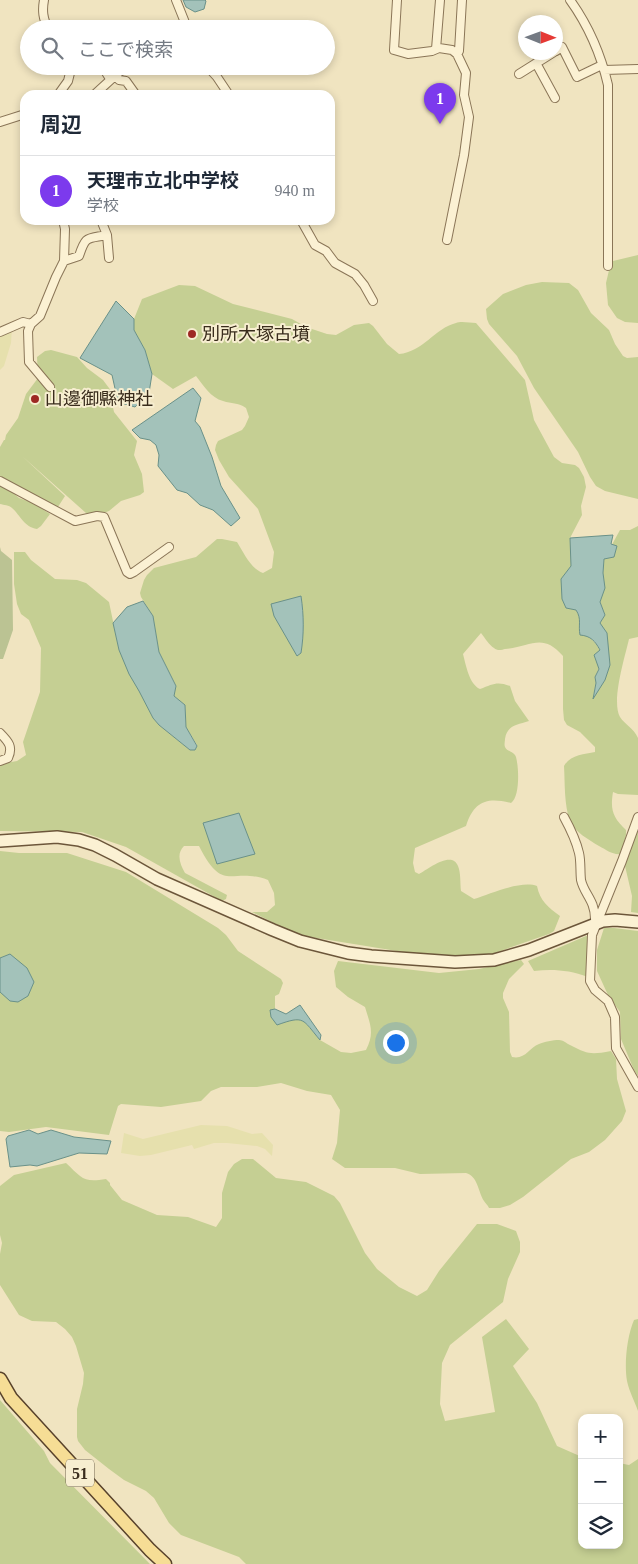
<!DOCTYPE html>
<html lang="ja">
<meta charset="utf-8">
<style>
:root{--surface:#fff;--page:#f6f6f7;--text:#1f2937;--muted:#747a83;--line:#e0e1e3;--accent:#7c3aed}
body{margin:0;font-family:"Times New Roman","Noto Sans JP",serif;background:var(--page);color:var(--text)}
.controls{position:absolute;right:15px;bottom:15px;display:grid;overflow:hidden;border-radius:10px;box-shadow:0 2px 8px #0003}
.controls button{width:45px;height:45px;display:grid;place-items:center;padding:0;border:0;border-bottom:1px solid var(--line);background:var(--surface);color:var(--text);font:25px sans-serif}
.compass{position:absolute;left:518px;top:15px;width:45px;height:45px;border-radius:50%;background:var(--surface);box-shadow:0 2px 8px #0003;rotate:91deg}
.you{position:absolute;left:395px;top:1042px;width:18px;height:18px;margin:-12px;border:4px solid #fff;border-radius:50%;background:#1a73e8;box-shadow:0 0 0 8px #1a73e833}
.badge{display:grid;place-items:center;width:32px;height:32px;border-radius:50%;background:var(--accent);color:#fff;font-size:16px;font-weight:700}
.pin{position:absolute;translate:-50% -41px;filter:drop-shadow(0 1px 2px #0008)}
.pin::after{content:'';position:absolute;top:26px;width:18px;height:15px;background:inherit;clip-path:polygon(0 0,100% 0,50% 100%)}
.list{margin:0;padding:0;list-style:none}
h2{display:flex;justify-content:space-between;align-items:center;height:65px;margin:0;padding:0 20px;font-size:21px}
h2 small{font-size:16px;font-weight:400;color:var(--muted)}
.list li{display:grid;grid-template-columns:32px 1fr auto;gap:15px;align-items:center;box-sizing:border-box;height:70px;padding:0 20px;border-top:1px solid var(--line)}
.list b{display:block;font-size:19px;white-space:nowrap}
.list p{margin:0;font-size:16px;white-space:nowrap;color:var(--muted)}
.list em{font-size:16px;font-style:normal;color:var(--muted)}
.icon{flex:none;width:28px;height:28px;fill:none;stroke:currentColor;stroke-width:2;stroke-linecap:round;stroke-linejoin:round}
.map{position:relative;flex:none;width:638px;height:1564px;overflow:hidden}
.search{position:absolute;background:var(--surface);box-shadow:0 2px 8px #0003;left:20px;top:20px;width:315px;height:55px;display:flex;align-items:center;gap:12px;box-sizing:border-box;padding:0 18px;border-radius:28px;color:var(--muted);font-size:19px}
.panel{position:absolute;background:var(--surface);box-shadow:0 2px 8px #0003;left:20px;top:90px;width:315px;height:135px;border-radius:15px}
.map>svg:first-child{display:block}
.farmland{fill:#e6e0ad}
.green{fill:#c5cf93;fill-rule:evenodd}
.cemetery{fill:#bbc393}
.water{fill:#a3c2ba;stroke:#6a9189}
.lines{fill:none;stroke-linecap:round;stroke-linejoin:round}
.street-casing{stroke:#8a7557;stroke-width:10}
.secondary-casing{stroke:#6c563a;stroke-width:14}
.primary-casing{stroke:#58422b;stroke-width:15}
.street{stroke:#fbf1d3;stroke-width:8}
.secondary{stroke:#fbf1d3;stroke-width:11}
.primary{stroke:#f6dd95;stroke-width:12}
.poi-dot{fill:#9d2823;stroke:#f7eed0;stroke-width:2}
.labels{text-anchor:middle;stroke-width:4;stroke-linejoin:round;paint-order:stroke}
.shield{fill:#f7eed0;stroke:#726652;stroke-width:1}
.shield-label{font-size:16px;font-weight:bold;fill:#392c1c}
.poi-label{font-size:18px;fill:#392c1c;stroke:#f7eed0;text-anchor:start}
</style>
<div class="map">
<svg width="638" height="1564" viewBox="0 0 638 1564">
<rect width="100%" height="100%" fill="#f0e4c0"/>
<!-- farmland -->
<path class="farmland" d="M12,328L11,343L4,366L0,370V335Z
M201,1125L227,1126L252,1134L262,1133L273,1145L272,1156L265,1149L257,1146L227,1143H214L194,1149L192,1145L151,1155L140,1156L121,1153L124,1133L143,1139Z"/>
<!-- green -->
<path class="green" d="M638,255V323L625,322L617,318L608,305L606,283L610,266L613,261Z
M542,282L569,283L578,290L591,313L609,330L615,344L623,356L627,358L638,357V499L605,491L596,486L590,477L578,452L534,388L517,356L489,324L487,319L486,309L503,294L526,285Z
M179,285L195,286L233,304L292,319L306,327L327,334L336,335L354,325L369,323L373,326L387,344L399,354C423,352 435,328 456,323C461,321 470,323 476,323L525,380L534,420L554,457L562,463L575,465L579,468L584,477L586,487L581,506L582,515L570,538L576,610L580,616L579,629C598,643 608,652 595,677L596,683L593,698L605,680L600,623L605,615L600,602L604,588L603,573L604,559L620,530H630L638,526V637L629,639C625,657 611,701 620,717C625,725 633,727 638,738V795L618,794L613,792C610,810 613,818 626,830V835L621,854C612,855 607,850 599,846C589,840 575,832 570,821C564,805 565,783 564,766C570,755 584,754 595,752V747L580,732L567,725L564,720L563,709V656C542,632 531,647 505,649C502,650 497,651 494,648C489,645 485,638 481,633L463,654C466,665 469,684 480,689C493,684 497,681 510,686L515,701L529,721C517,725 507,725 505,739C505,741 504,745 505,747C507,752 514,751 516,757C519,768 520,797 511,803C487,797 474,801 466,826L415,848L413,863L415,872L419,874C428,869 452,850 458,866C461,873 460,883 461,891L474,899C490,894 521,880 537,886C540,901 548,907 560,916L554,931L549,934L489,955L445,956L403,952L298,935L252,912H267L275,905L274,893L268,880C230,866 224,895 199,846H184C176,854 180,864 185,873L227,895L226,899L222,901L126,847L82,832L0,831V764L17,761L26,755L23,742L40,692L41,648L29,620L21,614L17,604L14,584V552H25L31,560L55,579L77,580L86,583L109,602L119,650L153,718L159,725L190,750H195L197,745L186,727L185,705L173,696L176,686L159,652L153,616L141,597L140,593L144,580L147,575L154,568L196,557L217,539H222L237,542C244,553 250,568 263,573L272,568L274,552L258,509L229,477L219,460L215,450L216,445L218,441L242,430L245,426L249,417L246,408C237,402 232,404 223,401C211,398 203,385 196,376L173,389L152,374L145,350L134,330V319L142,299ZM301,596C304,616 304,634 301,653L297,655L288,638Z
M51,350L77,357L87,368L103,380L112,392V403L114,412L137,441L134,455L142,474L144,492L140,495L121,501L109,511L101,514L86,513L22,456L65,496L56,510L0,476V447L4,440H5L6,435L18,418L26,394L38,378L37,357L45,351Z
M0,482L19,498L33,503L50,514L41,526L37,529C24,527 21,516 12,508C9,505 4,505 0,504Z
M638,827V913L631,912L632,896L625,866L626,861Z
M0,851L19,853H67L126,872L218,928L226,935L238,951L281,979L283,983L279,994L275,996V1009L271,1010L304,1021L320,1040L341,1052L351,1053L366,1050C375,1033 370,1024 365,1007L348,997L336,987L334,971L338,961L439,973L479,969L521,960L524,964L509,979L503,993V998L509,1012L510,1052L512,1057C525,1060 529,1048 539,1044C544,1042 553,1040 559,1040C563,1040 566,1043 570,1045C588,1054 590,1055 611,1051L616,1059L617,1079L626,1111L622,1121L605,1140L589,1152L571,1159L523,1197L510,1205L500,1208H489C488,1205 485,1203 484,1201C478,1192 478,1176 466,1173L420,1174L395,1168H345L332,1159L337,1143L340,1110L331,1095L307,1091L281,1083L257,1087H221L211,1091L201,1101L161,1107L121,1104L118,1106L109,1135L46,1127L9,1132L0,1131Z
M604,928H614L638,931V1076L634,1070L621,1039L620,1012L608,995L597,971V950Z
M586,936L590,937L588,977C569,970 553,969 534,971L528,961Z
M242,1159H253L276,1178L306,1182L334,1196L340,1203L365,1253L377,1269L399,1287L417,1296L427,1290L439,1271L477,1224H497L516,1231L520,1242V1252L508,1279L503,1302L450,1345L442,1363L440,1404L445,1421L495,1412L482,1337L506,1319L529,1349L513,1366L537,1403L557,1446L582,1457V1545H619V1463L629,1465L638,1459V1564H246L239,1557L181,1535L169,1523L154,1498L146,1491L124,1480L109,1469L85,1450L78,1441L77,1437V1409L83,1384L84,1373L76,1346L72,1337L65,1329L56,1322L32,1321L19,1315L0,1285V1254L2,1243L0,1235V1186L14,1175L66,1163C82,1178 83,1183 106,1179L110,1183V1185L122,1200L157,1215L188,1217L216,1227L222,1218V1193L228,1172L234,1164Z
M638,1319V1411C635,1402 629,1391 627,1381C624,1364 627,1336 634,1320Z
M0,1400L44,1451L50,1463L150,1564H0Z"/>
<!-- cemetery -->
<path class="cemetery" d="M0,547L1,551L12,560L13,630L3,659H0Z"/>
<!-- water -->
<path class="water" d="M183,0H205L206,1L204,9L195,12L186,7Z
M116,301L134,319V330L145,350L152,374L149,393L135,407L118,402L112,375L80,358Z
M193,388L201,398L195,421L200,427L212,457L221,486L240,518L231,526L213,510L200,505L187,493L177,490L158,466L159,455L156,445L150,440L140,438L132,430Z
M613,535L611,544L617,546L614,557L604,559L603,573L605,588L600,602L605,615L600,623L607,633L610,665L605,680L593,699L596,683L595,677L599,669L594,655L600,650C595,641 591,636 580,635C578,625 582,619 576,610L566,608L562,599L561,579L571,566L570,538Z
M301,596C304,616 304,634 301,653L297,656L274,616L271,604Z
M143,601L153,616L159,652L176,686L174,696L185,705L186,727L197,746L195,750H190L159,725L153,718L139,691L129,674L119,650L113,623L127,607Z
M239,813L255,854L217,864L203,823Z
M10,954L27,968L34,982L28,996L18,1002L10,1001L0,992V958Z
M300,1005L321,1035L320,1040C302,1019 305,1015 277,1025L271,1017L270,1010L275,1009L286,1014Z
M29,1130L38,1134L51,1130L74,1137L111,1141L107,1154L79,1153L37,1166L30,1165L10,1167L6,1139L8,1136Z"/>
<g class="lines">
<!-- street casing -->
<g class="street-casing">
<path id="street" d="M44,0C42,11 43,18 48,29
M397,0L394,50L408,54L432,51L439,48L452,50L457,54L466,73L464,95L469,117L464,155L447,240
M570,0C588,25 601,55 608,85V266
M176,29L186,25L176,0
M436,49L440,0
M556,51L562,47L577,77L602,65
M457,54L459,51L462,0
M536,63L555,98
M102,66L110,79
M207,66L217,77L229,95
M604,70L638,69
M519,74L554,52
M115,75L119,80L126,81L136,95
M58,95L68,81L70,73L67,66
M94,95L118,73L128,66
M0,122L25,114
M101,220L107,235L109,258
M301,220L315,245L326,251L335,263L355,274L364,285L373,301
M64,261L79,256C86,235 87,239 107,235
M0,332L23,322L31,324
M50,387L29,362L28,331L31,324L40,316L56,277L64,261L65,229L63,220
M0,481L75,521L97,516L104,517L127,572L130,574L134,572L169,547
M0,733C9,742 13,747 8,758L0,761
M564,817C570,828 576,840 579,853C581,861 580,871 581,880C584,894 595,900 595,919
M638,817L622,861L592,935L590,981L595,990L608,1001L615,1017L616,1048L638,1087"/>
</g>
<!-- secondary casing -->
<g class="secondary-casing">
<path id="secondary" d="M0,841L57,837L79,840L95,845L115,855L157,879L273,930L300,941L348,953L371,956L455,962L494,960L529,950L603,921L615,920L638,922"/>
</g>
<!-- primary casing -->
<g class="primary-casing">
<path id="primary" d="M0,1379L11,1398L150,1550L165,1564"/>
</g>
<!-- street -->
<use href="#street" class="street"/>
<!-- secondary -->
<use href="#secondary" class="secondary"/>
<!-- primary -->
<use href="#primary" class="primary"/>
</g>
<!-- markers -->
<g class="poi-dot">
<circle cx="192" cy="334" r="5"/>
<circle cx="35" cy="399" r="5"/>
</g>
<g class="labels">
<!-- shield labels -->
<rect class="shield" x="66" y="1459.5" width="28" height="27" rx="4"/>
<g class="shield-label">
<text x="80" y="1479">51</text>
</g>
<!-- poi labels -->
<g class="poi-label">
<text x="202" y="340">別所大塚古墳</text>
<text x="45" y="405">山邊御縣神社</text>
</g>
</g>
</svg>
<div class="controls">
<button>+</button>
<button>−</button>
<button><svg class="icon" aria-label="layers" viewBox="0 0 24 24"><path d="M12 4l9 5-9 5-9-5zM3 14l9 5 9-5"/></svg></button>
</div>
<svg class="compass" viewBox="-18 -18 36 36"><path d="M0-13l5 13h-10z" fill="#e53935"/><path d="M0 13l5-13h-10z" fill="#747a83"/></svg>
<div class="you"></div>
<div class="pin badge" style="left:440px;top:124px">1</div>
<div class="search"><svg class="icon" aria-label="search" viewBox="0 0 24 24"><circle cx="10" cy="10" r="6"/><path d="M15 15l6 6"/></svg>ここで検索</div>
<section class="panel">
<h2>周辺<small></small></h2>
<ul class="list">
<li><span class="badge">1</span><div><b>天理市立北中学校</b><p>学校</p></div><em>940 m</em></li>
</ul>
</section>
</div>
